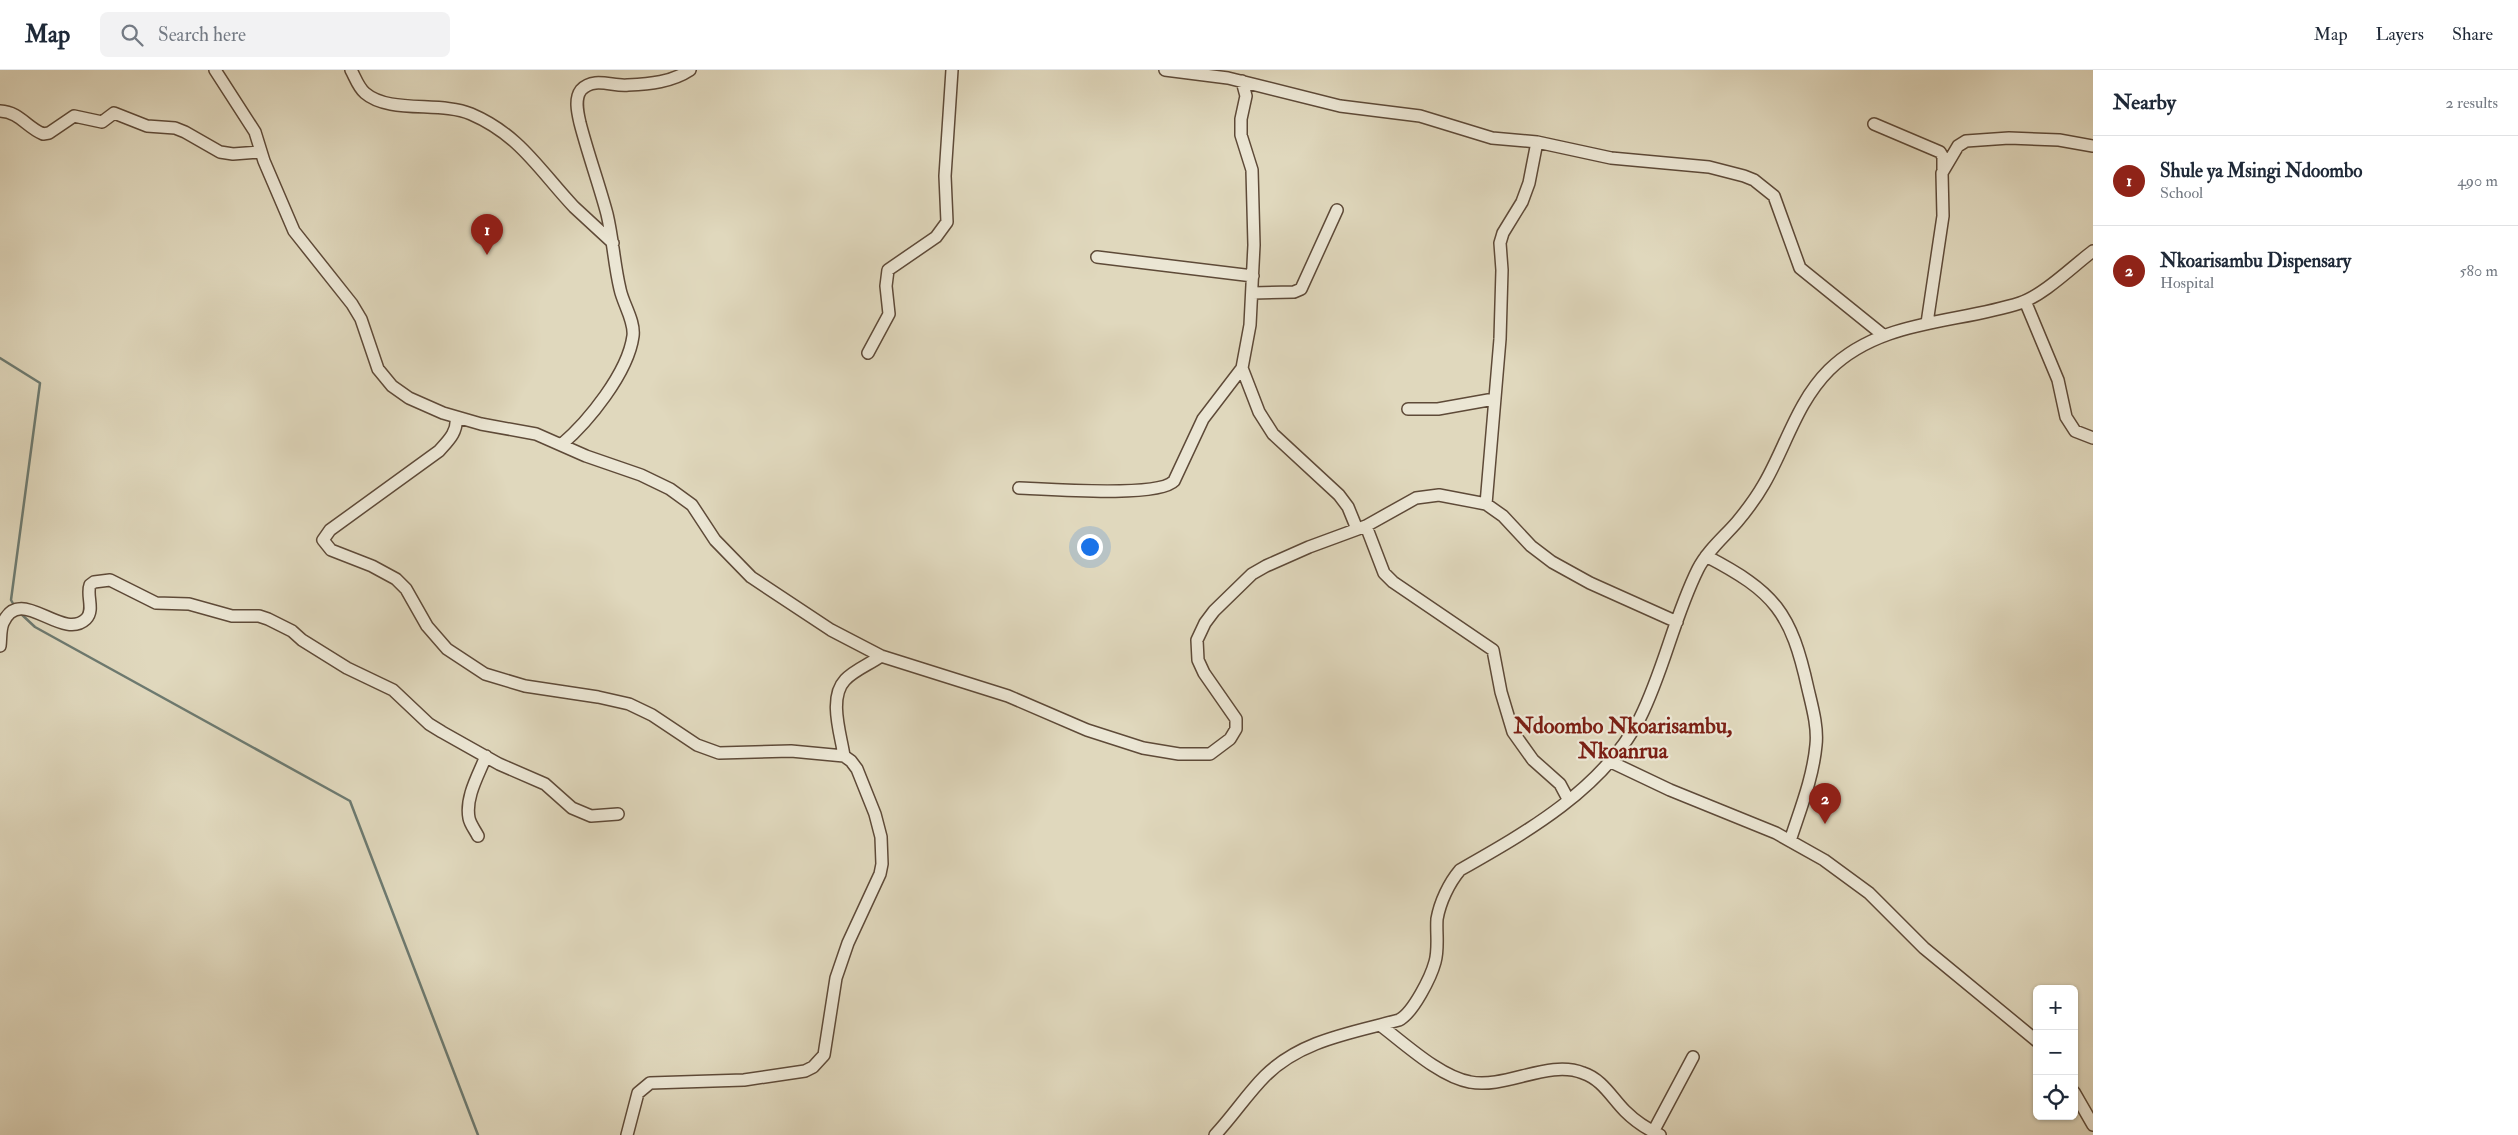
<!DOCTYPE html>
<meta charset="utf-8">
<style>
:root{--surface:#fff;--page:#f2f2f3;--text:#1f2937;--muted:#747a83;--line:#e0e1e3;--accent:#8f2418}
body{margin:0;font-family:"IM FELL Double Pica",serif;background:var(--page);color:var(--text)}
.controls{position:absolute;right:15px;bottom:15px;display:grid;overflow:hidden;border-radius:8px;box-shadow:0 1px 4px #0004}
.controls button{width:45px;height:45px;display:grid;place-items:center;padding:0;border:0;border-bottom:1px solid var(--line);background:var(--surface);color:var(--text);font:25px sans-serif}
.you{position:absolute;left:1089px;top:476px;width:18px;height:18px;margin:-12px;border:4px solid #fff;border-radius:50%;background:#1a73e8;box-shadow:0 0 0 8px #1a73e833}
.badge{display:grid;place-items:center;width:32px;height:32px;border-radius:50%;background:var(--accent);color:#fff;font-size:16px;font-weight:700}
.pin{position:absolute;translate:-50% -41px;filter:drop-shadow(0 1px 2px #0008)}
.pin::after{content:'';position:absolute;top:26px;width:18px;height:15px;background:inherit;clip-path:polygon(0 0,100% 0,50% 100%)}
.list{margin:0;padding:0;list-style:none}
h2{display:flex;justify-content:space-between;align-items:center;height:65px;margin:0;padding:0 20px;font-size:21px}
h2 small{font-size:16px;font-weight:400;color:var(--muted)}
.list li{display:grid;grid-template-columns:32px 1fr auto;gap:15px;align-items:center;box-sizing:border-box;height:90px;padding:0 20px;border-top:1px solid var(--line)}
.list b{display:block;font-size:19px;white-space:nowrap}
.list p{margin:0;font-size:16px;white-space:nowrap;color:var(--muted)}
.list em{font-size:16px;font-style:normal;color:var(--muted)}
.icon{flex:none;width:28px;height:28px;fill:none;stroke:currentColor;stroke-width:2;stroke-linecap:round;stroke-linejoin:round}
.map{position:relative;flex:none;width:2093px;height:1065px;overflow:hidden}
header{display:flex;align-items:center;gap:30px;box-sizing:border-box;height:70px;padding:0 25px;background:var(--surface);border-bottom:1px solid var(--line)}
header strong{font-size:24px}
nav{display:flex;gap:28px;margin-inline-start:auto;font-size:18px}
.search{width:350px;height:45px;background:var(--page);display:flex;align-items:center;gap:12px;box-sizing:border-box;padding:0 18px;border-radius:8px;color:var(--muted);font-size:19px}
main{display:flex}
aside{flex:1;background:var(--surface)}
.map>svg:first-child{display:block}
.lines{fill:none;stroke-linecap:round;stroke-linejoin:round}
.stream{stroke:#6d7a70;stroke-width:2.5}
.minor-casing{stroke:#5e4a38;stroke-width:14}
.minor{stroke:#ebe6d4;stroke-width:11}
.labels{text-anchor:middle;stroke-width:4.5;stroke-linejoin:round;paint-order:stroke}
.neighbourhood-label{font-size:22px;font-weight:bold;fill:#7a1f14;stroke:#ebe6d4}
</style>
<header>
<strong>Map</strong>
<div class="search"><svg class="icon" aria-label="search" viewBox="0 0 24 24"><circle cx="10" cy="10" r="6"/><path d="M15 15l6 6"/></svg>Search here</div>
<nav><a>Map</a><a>Layers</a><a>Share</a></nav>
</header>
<main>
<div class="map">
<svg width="2093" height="1065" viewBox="0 0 2093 1065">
<rect width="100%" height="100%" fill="#e0d8bd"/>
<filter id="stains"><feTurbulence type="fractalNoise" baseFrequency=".004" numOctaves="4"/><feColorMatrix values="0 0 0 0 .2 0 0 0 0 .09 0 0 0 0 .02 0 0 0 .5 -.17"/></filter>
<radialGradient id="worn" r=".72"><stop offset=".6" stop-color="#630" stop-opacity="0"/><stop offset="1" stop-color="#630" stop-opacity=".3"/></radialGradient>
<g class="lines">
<!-- stream -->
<path class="stream" d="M0,288L40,313L11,530L15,537
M20,543L35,557L350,731L478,1065"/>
<!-- minor casing -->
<g class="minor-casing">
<path id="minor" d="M215,0L255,62L264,91L294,161L352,234L361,249L378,299L392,316L409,328L443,343L481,354L536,364L586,386L641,405L670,419L692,435L715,470L751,507L831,560L881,586L1008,626L1087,660L1143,678L1179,684H1210L1230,669L1236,659V649L1204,603L1198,590L1197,570L1205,553L1214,541L1252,504L1266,496L1309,477L1366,456L1416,428L1439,425L1486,434L1503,446L1531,476L1552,492L1590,513L1677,552
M351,0C355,7 358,17 365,23C389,44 441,31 471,44C520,65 540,101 574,137C587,149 600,161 613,173
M1165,0L1228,8L1340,36L1420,46L1492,68L1537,72L1611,88L1709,97L1744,106L1754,110L1774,126L1800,198L1883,265
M1242,11L1246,26L1241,49V65L1252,100L1254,175L1250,255L1242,298L1259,342L1273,364L1339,425L1348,437L1357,459
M0,41C20,42 26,57 43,64L49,63L74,46L102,52L114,43L147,56L175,58L185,62L220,82L233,84L261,82
M1874,54L1940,82L1943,87V99
M1097,187L1253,206
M1253,223L1294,222L1301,219L1337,140
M2025,231L2058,310L2066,347L2075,361L2093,368
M1927,253L1943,146L1942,103L1958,76L1966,71L2009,68L2059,70L2093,76
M868,283L889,244L886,216L888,200L936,167L947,152L945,106L952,0
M1408,339H1438L1494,329
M456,347C458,362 448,371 439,381L330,460L323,470L331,480L372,496L396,509L406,519L427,556L447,579L485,604L525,616L598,627L629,634L652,645L697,675L719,683L791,681L844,686L851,691L857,699L875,744L881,767L882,794L880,804L848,873L836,908L824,985L813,997L805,1001L744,1010L650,1013L638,1023L627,1065
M561,375C588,352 628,303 633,266C635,251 623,234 620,219C614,194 613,169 607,144C599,114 588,84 580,53C578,44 574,29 581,20C594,6 613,17 628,15C650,14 672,12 690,0
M1019,418C1047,419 1158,428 1174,411L1203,349L1242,298
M1486,434L1500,269L1502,200L1500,173L1503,163L1522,132L1529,113L1537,72
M1366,456L1384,503L1393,512L1493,580L1501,622L1513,662L1533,690L1560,714L1568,729
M1706,486C1775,522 1791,542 1808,619C1812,636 1818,657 1816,675C1813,708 1800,740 1790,771
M0,576C1,569 0,560 3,553C20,513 62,572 86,549C95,540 86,525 90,515L94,512L110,510L156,533L189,534L232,546H259L268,549L292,561L302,570L347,598L393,620L429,654L442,662L499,694L545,714L572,738L591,746L618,744
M844,686C841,665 828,628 845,610C854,600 870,594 881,586
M1611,692L1670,720L1776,763L1824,790L1869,823L1924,878L2037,971
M478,766C475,760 470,754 469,748C465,727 479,704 486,686
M1380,955C1404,973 1440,1007 1470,1012C1506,1019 1549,989 1583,1003C1602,1009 1612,1028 1625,1041C1635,1051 1647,1059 1660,1065
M2074,1022L2093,1055
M1653,1062L1693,987
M1215,1065C1233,1046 1247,1024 1265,1006C1301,970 1352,963 1399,950C1413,943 1431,907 1435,892C1439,878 1436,863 1437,849C1440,832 1449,813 1460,800C1527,762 1603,719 1640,648C1664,600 1674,547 1698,499C1707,481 1724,467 1737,452C1747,440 1756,428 1764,414C1786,376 1797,332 1829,300C1881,249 1955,254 2020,233C2044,225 2073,196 2093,181"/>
</g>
<!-- minor -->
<use href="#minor" class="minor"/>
</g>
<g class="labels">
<!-- neighbourhood labels -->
<g class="neighbourhood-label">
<text x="1623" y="663">Ndoombo Nkoarisambu,<tspan x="1623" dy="25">Nkoanrua</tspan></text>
</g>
</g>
<rect width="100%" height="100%" filter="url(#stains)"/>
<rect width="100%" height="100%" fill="url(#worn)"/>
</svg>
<div class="controls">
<button>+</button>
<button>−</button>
<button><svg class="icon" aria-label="locate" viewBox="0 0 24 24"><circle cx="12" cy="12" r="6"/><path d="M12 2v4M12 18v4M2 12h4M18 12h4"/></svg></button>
</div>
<div class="you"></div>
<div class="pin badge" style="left:487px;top:185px">1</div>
<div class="pin badge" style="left:1825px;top:754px">2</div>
</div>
<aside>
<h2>Nearby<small>2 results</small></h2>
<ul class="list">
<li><span class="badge">1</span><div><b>Shule ya Msingi Ndoombo</b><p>School</p></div><em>490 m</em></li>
<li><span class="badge">2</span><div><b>Nkoarisambu Dispensary</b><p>Hospital</p></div><em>580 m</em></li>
</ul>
</aside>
</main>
